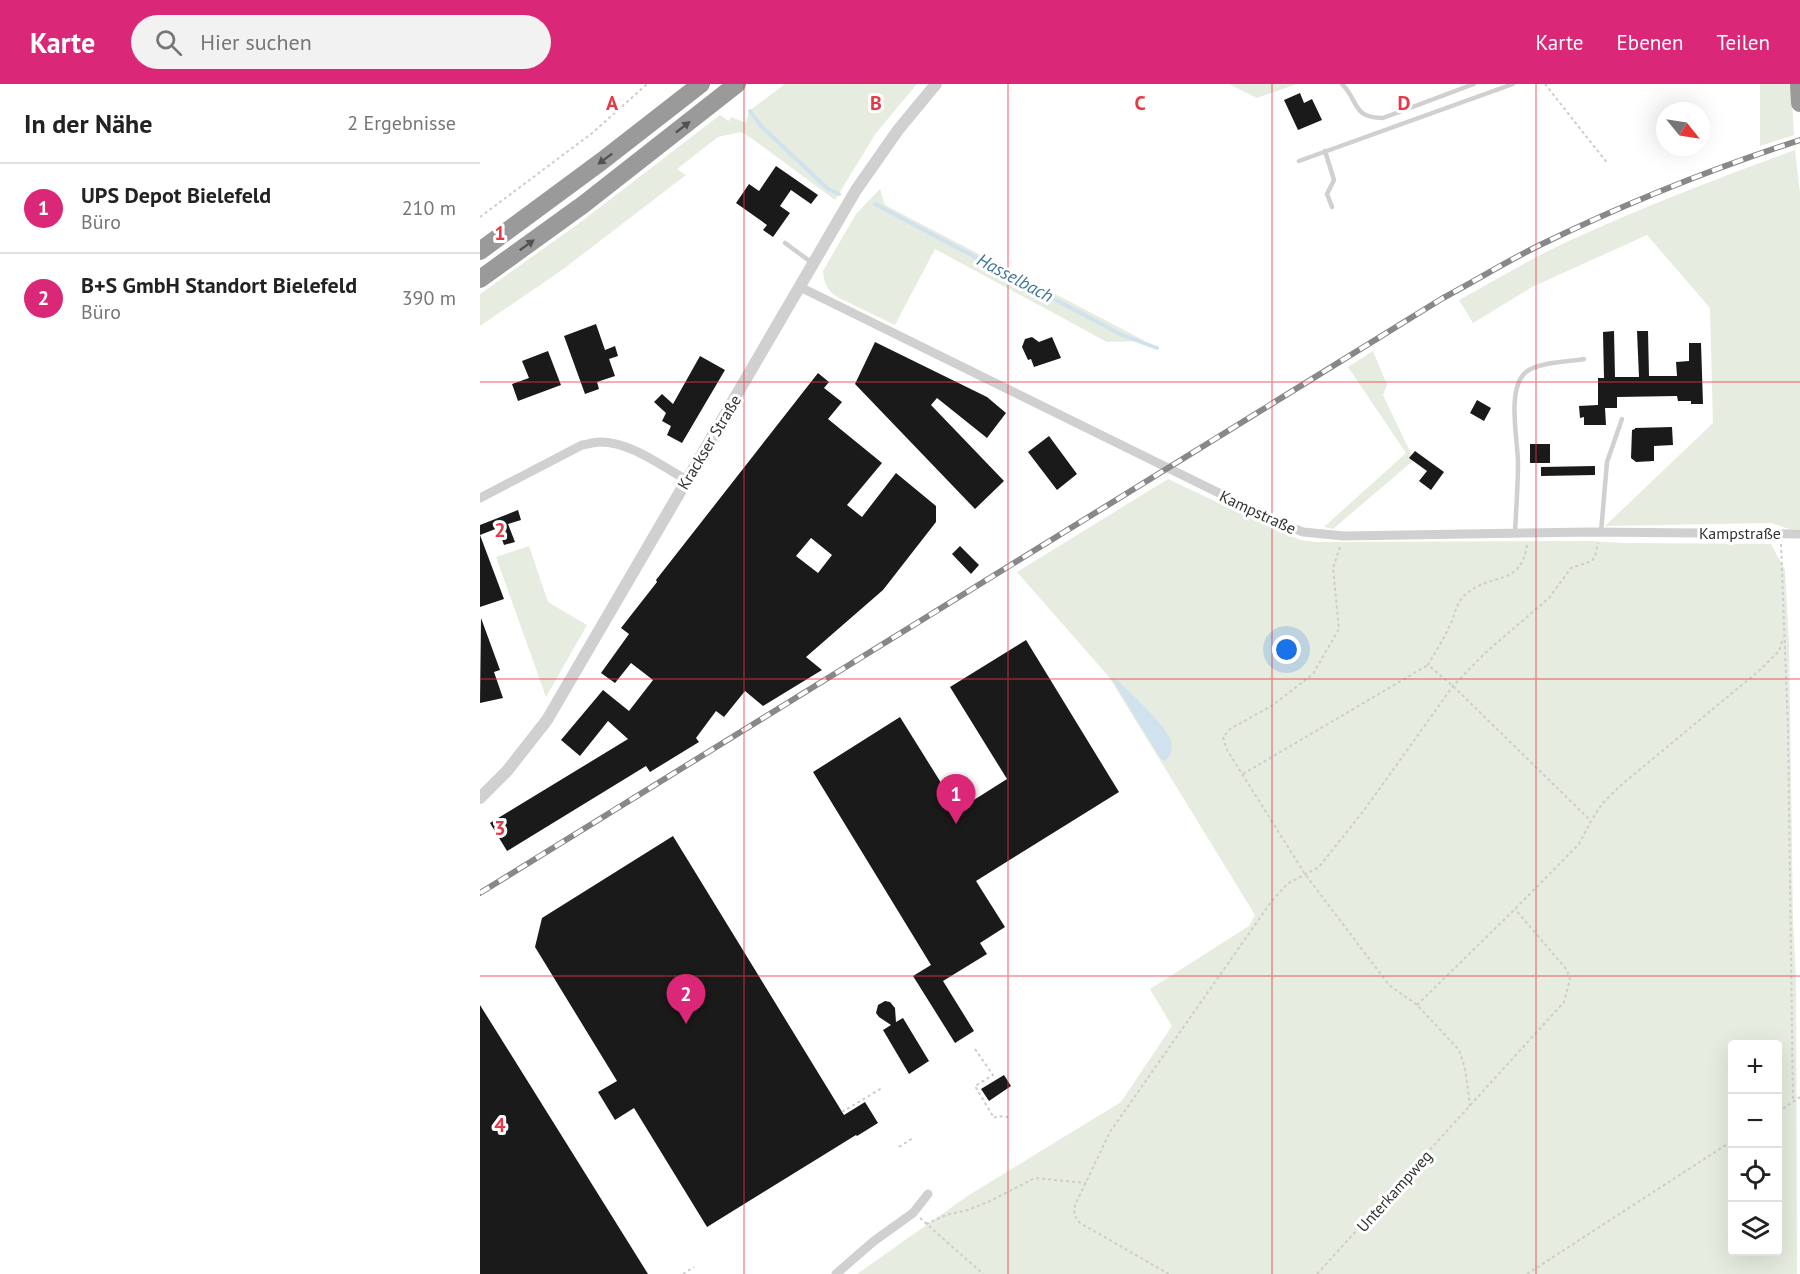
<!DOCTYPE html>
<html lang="de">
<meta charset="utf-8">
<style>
:root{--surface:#fff;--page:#f2f2f2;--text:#222;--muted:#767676;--line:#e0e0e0;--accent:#db2777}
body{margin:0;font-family:"PT Sans",sans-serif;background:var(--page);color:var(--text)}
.controls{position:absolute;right:18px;bottom:18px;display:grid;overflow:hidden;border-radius:6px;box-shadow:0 6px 24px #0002}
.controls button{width:54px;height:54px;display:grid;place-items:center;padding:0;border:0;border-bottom:2px solid var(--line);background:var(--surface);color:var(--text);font:30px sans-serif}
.compass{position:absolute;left:1176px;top:18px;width:54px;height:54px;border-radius:50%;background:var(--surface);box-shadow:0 6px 24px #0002;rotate:120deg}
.you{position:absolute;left:807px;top:566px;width:21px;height:21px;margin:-15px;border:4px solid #fff;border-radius:50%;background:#1a73e8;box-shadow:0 0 0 9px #1a73e833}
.badge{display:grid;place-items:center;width:39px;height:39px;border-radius:50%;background:var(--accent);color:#fff;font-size:20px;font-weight:700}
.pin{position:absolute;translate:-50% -50px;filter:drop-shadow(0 2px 3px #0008)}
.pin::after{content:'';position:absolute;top:32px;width:21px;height:18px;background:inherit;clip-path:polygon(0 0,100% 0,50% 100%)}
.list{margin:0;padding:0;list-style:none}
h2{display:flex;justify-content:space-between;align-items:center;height:78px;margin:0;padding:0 24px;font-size:26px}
h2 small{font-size:20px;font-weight:400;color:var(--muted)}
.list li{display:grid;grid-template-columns:39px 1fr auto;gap:18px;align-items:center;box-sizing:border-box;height:90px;padding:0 24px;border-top:2px solid var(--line)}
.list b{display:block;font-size:22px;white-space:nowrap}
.list p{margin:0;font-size:20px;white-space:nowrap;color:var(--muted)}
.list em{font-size:20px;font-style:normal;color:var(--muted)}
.icon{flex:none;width:33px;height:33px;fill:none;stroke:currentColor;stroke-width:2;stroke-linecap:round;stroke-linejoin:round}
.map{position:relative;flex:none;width:1320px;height:1190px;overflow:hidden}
header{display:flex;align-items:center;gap:36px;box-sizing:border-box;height:84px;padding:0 30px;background:var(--accent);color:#fff}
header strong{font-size:28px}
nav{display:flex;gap:33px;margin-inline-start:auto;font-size:21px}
.search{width:420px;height:54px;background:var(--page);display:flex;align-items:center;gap:15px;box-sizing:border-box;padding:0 21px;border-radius:33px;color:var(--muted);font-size:22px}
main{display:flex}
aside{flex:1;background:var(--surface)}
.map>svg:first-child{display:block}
.green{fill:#e6ecdf;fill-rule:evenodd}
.water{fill:#cfe2ee}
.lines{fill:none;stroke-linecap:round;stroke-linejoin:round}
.stream{stroke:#cfe2ee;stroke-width:4}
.building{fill:#1a1a1a;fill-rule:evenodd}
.path{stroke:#cdcdcd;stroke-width:2;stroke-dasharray:3 3;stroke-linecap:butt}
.service{stroke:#d0d0d0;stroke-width:4.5}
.minor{stroke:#d0d0d0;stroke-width:9}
.tertiary{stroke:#d0d0d0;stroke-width:12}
.motorway{stroke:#9a9a9a;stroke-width:18}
.rail-casing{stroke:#888;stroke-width:6}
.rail{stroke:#fff;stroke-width:4;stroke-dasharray:11;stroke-linecap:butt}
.oneway{fill:#525252}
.grid{fill:none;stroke:#e63946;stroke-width:1.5;stroke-opacity:0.55}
.labels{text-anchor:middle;stroke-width:6;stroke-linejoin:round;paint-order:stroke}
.street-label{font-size:16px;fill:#333;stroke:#fff}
.water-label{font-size:18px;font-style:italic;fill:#3f7597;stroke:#fff}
.grid-label{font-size:20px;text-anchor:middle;font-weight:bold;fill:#e63946;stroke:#fff;stroke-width:6;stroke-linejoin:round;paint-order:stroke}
</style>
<header>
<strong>Karte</strong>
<div class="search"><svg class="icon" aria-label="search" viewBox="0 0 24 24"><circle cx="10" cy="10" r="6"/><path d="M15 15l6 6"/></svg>Hier suchen</div>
<nav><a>Karte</a><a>Ebenen</a><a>Teilen</a></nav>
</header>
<main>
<aside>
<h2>In der Nähe<small>2 Ergebnisse</small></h2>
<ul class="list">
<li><span class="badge">1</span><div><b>UPS Depot Bielefeld</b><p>Büro</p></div><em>210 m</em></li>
<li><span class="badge">2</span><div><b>B+S GmbH Standort Bielefeld</b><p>Büro</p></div><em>390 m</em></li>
</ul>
</aside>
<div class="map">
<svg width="1320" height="1190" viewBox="0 0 1320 1190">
<rect width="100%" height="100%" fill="#fff"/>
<!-- green -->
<path class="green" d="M305,0H437L396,49L355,116L274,56L261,48L238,53L197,85L206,91L82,186L0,242V210L98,140L240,31L249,37L251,33L266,39L269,27Z
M749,0H817L777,14Z
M1280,0H1311L1314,51L1280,62Z
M1315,66L1320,110V445H1309L1291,439L1125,442L1233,339L1230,224L1167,151L1052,203L993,239L979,216C1017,195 1054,173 1093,155C1166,122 1240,93 1315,66Z
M400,105L405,121L665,257L627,258L455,165L415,241L357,213C347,206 344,199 343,187L376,130Z
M893,267L907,301L903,311L934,376L853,445L844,443L926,369L868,283Z
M688,395L800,448L821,456L836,458L1109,457L1146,459L1291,460L1305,486L1309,559L1313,837L1316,896L1317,1190H377L489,1111L641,1018L692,942L670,905L769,842L775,831L629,593L537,488ZM1252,960H1298V1168H1252Z
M49,462L68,518L107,541L66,613L16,473Z"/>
<!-- water -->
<path class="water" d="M631,594L638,597C651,609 685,641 690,655C694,663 691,672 685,677L681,675Z"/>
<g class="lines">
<!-- stream -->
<path class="stream" d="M270,27L281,42L348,105L359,110
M395,120L642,251L677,264"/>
</g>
<!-- building -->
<path class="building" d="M820,9L824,19L832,15L842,36L818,46L804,16Z
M296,82L338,111L331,120L311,106L300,122L310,129L293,153L283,146L287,141L256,119L269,100L279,107Z
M116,240L125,266L135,262L138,272L129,275L135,292L117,298L119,305L105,310L84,252Z
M1134,247L1135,293H1159L1157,247H1168L1169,292H1197L1196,278L1209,277V259H1221L1223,320H1211V317H1198L1197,312L1137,313V324H1125L1126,341H1104V333L1100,334L1099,322L1118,321V294H1124L1123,248Z
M552,253L559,258L572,253L581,274L554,283L551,275L548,276L542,263L545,255Z
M395,258L507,313L526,329L507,354L457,314L451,321L524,397L495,425L375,300Z
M68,267L81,301L38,317L32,300L49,294L42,277Z
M220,272L245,286L202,359L187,351L191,342L182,337L186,329L174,318L182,310L193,320Z
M338,289L349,298L344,304L362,318L348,335L402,379L367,421L382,433L416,389L456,422V438L403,506L326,573L342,586L283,622L265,607L244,633L236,627L216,654L219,658L170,688L166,682L27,767L10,739L148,655L128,637L100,672L81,656L123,606L149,627L173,596L151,579L135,599L121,589L149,550L141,544L177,498L176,496ZM331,454L352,471L338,489L316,472Z
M997,316L1011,324L1004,337L990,329Z
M1192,343L1193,361L1174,362V377L1156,378L1151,374L1152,346L1155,345V344Z
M569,352L597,390L577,406L548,368Z
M1050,360H1070V379H1050Z
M935,367L964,388L951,406L939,397L947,387L929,374Z
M1115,382V391L1061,392V383Z
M38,426L41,436L28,440L35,458L24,461L18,444L0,451V441Z
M0,451L24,515L0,523Z
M480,462L499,481L491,490L472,470Z
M1,534L20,586L14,588L23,614L0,619Z
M546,556L639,708L496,797L525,843L500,859L507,870L463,897L494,947L475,959L433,892L451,881L333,688L420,633L478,726L527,695L470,603Z
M193,752L364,1031L385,1018L398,1039L377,1052L376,1051L227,1143L154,1024L135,1036L118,1008L137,997L55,863L62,834Z
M405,917L410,918L415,924L416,938L423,934L449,977L429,990L403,946L411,941L399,933L396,929L398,921Z
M0,921L168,1190H0Z
M524,991L531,1002L509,1017L501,1005Z"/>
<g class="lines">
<!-- path -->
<path class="path" d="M1065,0L1128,80
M0,133L111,50L167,0
M1301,460L1308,645L1313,1018
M1047,461C1040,504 1013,487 986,510C976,518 976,528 971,539C965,553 956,567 948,581L973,602L1111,737
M860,463L853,484L859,545L833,590L793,621L750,645L743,653L747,666L825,790L909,901L937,921L979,966L985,984L990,1022
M763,690L948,581
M937,921L1035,825L1099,760L1111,737L1122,720L1140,702L1281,585L1299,567L1303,554
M495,965L513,991L495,1002L514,1034L518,1032L528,1033
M362,1028L402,1004
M1298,1028L1320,1013
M419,1063L433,1054
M440,1134L503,1190
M446,1140L466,1131L488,1126L510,1117L555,1094L606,1099
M203,1190L214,1183
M689,1190L600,1139L594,1131L595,1121L630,1048L791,818L807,800L839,783L885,725L973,602L1005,569L1069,514L1091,484L1112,477L1115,472L1118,459
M837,1190L1084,918L1090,895L1087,886L1035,825
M1047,1190L1252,1057"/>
<!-- service -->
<path class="service" d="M862,0C879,17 872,34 903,34L994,0
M845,67L854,96L847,110L852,123
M819,77L1033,0
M305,159L331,178
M1121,448L1127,378L1142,335
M1035,449C1036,426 1038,402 1038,379C1038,356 1026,305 1046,288C1058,278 1088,278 1104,275"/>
<!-- minor -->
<path class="minor" d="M320,203L802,440L823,448L864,452L1111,448L1320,450
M0,414L102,361C108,360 114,358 120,358C151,358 181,382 207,396
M356,1190L394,1157L433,1129L448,1110"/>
<!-- tertiary -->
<path class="tertiary" d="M0,714L27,687L67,636L376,106L418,46L456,0"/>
<!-- motorway -->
<path class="motorway" d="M1319,0L1320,19
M0,167L122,77L221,0
M0,195L104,120L257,0"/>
<!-- rail casing -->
<g class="rail-casing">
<path id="rail" d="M0,809L963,214C995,197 1027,177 1060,161C1144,120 1231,85 1320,56"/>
</g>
<!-- rail -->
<use href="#rail" class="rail"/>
</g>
<!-- one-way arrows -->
<defs><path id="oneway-solid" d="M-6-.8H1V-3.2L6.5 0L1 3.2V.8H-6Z" transform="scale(1.5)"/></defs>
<g class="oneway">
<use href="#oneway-solid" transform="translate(203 43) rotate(-38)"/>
<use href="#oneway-solid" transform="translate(125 75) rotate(143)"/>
<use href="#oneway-solid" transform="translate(47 161) rotate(-36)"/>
</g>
<!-- grid -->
<path class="grid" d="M264,0V1190M528,0V1190M792,0V1190M1056,0V1190M0,298H1320M0,595H1320M0,892H1320"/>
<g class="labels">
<!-- street labels -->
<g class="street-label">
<text transform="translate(229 358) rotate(-59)" y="6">Krackser Straße</text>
<text transform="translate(778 428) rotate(25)" y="6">Kampstraße</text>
<text x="1260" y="455">Kampstraße</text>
<text transform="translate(914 1107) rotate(-48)" y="6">Unterkampweg</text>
</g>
<!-- water labels -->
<g class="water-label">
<text transform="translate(535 194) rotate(28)" y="6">Hasselbach</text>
</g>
</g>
<g class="grid-label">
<text x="132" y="26">A</text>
<text x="396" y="26">B</text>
<text x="660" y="26">C</text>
<text x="924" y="26">D</text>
<text x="20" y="156">1</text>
<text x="20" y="453">2</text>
<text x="20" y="751">3</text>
<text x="20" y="1048">4</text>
</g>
</svg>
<div class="controls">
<button>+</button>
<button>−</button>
<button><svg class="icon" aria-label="locate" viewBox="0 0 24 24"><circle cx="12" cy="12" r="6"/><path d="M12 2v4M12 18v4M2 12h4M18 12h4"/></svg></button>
<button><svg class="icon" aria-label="layers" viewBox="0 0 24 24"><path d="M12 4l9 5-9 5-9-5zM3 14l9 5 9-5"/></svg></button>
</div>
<svg class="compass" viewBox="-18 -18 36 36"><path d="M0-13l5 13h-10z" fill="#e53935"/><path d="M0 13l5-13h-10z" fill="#767676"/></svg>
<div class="you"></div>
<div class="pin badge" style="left:476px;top:740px">1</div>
<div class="pin badge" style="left:206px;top:940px">2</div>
</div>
</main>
